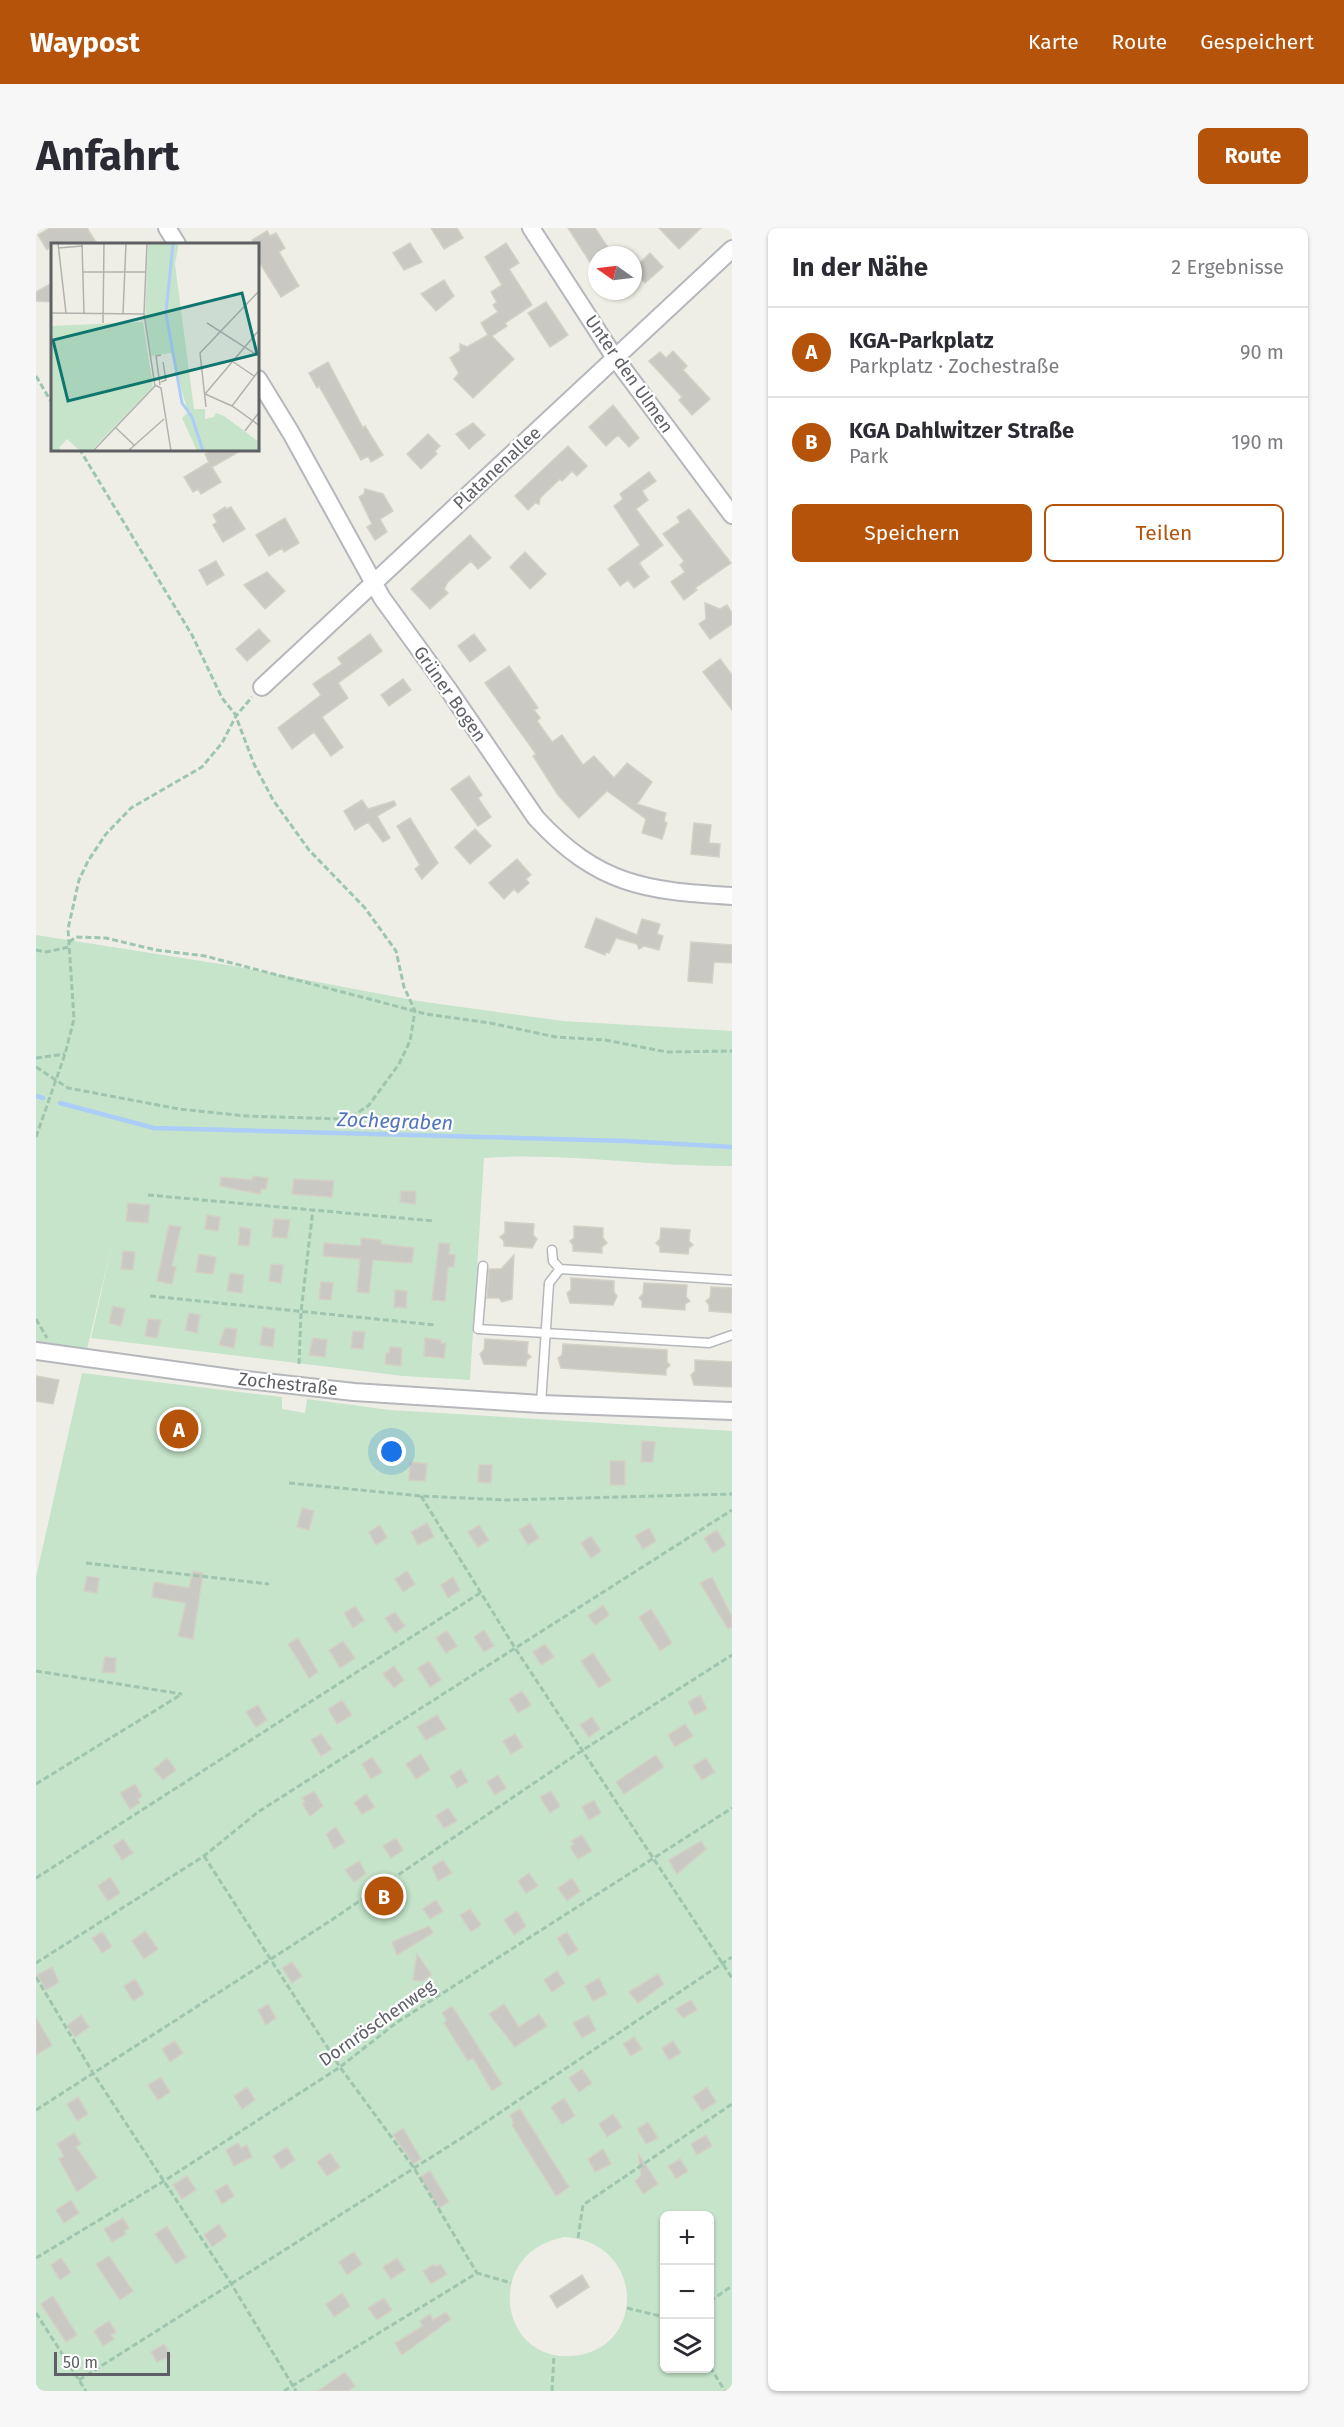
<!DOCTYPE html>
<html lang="de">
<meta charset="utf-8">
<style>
:root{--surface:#fff;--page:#f7f7f7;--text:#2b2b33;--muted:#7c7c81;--line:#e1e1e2;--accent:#b45309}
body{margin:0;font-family:"Fira Sans",sans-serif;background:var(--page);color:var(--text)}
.controls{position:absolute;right:18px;bottom:18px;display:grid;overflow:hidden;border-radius:9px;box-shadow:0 2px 4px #0004}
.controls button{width:54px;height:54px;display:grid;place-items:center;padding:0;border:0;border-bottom:2px solid var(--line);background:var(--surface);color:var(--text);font:30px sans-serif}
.compass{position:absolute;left:552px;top:18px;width:54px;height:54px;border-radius:50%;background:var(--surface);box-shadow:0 2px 4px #0004;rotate:284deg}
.scale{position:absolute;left:18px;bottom:15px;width:116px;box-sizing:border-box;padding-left:6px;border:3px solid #5e6065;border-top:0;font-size:16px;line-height:21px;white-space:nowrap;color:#5e6065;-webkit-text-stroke:4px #fff;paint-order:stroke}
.you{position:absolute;left:356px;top:1224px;width:21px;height:21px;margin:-15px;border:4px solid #fff;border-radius:50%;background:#1a73e8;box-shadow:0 0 0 9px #1a73e833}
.badge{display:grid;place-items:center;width:39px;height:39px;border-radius:50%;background:var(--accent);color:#fff;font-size:20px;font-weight:700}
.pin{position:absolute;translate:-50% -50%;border:3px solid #fff;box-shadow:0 2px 6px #0006}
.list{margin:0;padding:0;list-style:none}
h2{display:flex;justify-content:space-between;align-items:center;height:78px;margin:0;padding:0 24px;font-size:26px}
h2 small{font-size:20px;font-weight:400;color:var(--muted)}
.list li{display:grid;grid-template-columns:39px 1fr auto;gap:18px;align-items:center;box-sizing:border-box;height:90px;padding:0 24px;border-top:2px solid var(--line)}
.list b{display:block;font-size:22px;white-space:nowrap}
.list p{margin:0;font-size:20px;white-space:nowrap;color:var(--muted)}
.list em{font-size:20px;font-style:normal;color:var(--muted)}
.actions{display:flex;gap:12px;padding:18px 24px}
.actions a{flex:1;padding:14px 0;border:2px solid var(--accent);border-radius:9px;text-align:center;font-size:21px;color:var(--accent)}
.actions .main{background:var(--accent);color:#fff}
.icon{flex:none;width:33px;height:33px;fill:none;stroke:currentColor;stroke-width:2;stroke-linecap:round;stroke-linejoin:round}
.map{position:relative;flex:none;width:696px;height:2163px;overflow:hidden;border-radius:9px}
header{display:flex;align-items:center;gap:36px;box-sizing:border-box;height:84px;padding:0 30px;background:var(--accent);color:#fff}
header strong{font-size:28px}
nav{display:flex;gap:33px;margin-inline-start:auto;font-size:21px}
.intro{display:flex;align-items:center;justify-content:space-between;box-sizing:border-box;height:144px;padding:0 36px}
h1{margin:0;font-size:42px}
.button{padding:15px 27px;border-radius:9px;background:var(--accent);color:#fff;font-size:21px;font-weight:700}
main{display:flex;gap:36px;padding:0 36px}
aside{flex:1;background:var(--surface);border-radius:9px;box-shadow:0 2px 4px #0004}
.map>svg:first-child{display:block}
.green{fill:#c5e4c9;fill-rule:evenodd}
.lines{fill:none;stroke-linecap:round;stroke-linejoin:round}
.stream{stroke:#accdf8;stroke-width:4.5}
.building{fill:#cac8c2;stroke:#d3d0c5;stroke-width:1.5}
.lane-casing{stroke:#b6b7bc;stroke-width:11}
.street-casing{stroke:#b6b7bc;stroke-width:20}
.path{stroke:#9ec5ae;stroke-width:3;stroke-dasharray:6 3;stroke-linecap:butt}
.lane{stroke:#fff;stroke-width:8}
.street{stroke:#fff;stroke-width:16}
.labels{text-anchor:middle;stroke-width:4.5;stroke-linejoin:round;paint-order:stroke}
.street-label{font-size:18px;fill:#5e6065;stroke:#fff}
.water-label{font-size:20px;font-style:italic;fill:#5075bb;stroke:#fff}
.inset-river{fill:none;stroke:#accdf8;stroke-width:3}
.inset-road{fill:none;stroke:#b1b1ae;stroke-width:1.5}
.view{fill:#0f766e;fill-opacity:0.15;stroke:#0f766e;stroke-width:3}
.inset-edge{fill:none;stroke:#5e6065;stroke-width:3}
</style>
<header>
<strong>Waypost</strong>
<nav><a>Karte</a><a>Route</a><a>Gespeichert</a></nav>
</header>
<div class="intro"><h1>Anfahrt</h1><a class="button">Route</a></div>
<main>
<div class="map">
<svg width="696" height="2163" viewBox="0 0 696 2163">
<rect width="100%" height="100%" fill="#efeee6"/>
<!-- green -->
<path class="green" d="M0,707L197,738L382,773L527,793L696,803V938C613,939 530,924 448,930L434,1152L367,1148L55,1110L77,1012L51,1121L0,1115Z
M46,1145L246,1169V1181L269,1185L271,1171L354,1182L696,1203V2163H0V1349ZM628,1988H674V2140H628ZM528,2009C610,2013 612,2124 534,2128C463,2132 447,2025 528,2009Z"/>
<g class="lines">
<!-- stream -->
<path class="stream" d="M0,868L7,870
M24,875L118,900L590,913L696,919"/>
</g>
<!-- building -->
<path class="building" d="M14,0H51L61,16H16L11,22L2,7Z
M395,0H421L427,10L408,21Z
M532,0H559L577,27H561V45Z
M623,0H665L643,21Z
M231,3L234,8L240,5L249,20L243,24L263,58L245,69L222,32V16H218L216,12Z
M374,15L386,34L368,42L357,25Z
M470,15L483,35L473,41L496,77L469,95L471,98L456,108L478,131L437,170L418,151L423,145L414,130L424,123V116L431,119L452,107L445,95L462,84L457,77L461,74L455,64L466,57L449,29Z
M614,25L627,39L609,55L597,42Z
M408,52L418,68L400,83L385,66Z
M16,55V74L0,73V64Z
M510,74L532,107L514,119L492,85Z
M637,123L651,138L647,142L674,171L656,187L643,172L646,169L613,133L624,124L630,130Z
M292,134L327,200L329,198L347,227L335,234L332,228L325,232L283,158L281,160L273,145Z
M577,177L603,210L593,219L582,207L570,218L553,199Z
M437,195L449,207L433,221L420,206Z
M392,206L404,218L399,223L401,226L385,241L371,226Z
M532,218L551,238L541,248L536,243L526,253L524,251L504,270L503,276L499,275L492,282L479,268Z
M177,222H206L176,239L185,254L165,266L162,261L157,264L148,249L173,234L169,226Z
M613,244L620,253L606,263L612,272L600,281L627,317L603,335L613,349L598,360L592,352L584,358L572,341L604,317L578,278L587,271L584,266Z
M329,261L347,266L357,283L344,291L351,304L339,312L331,299L336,296L323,269L328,266Z
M189,279L190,281L195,279L209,301L187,314L177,297L181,294L177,287Z
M653,281L695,335L659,360L661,362L648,372L635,354L649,344L644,337L648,333L627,306L644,294L641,289Z
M249,290L263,315L248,324L246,320L233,328L220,307Z
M434,307L455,330L442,341L435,333L412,354L408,361L412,365L394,381L375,361Z
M489,324L510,346L494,361L474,339Z
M180,333L188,347L171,357L163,342Z
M231,344L249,363L229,381L208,357Z
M669,375L684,381L691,377L696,385V396L674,411L663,396L670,391Z
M223,401L234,413L211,433L200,421Z
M334,406L346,423L302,455L312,470L286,489L307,519L295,528L278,504L256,521L242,500L285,467L277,456L306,436L302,430Z
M438,406L450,422L434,434L422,418Z
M684,431L696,447V482L667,444Z
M473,438L502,480L498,482L504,490L501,493L516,514L526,507L547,537L558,528L578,550L591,535L616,554L601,576L630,585L628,593L631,595L626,611L606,605L610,591L571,563L543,590L522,567L497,528L500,526L449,455Z
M367,451L375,462L353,478L345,467Z
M433,548L446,567L442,570L455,589L442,598L415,561Z
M326,572L332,581L358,573L360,577L341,588L354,610L347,614L332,594L319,602L308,583Z
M374,590L402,635L386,651L379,641L384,637L361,598Z
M658,595L675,597L673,615L684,616L683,629L655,626Z
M439,601L455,618L434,636L419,619Z
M481,631L495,647L490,651L493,655L482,665L478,661L468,671L453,655Z
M560,690L601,707L606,691L624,696L621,706L627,708L623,722L608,718L603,721L601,716L580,710L573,725L570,724L569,727L549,719Z
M655,714L696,717V735L678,734L676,755L652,753Z
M217,948L232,950L230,961H225L224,966L184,958L185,949L216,952Z
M258,951L298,953L296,969L256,966Z
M365,963H380L379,976L364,974Z
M92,975L114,977L112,995L90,993Z
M171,987L184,989L182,1003L169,1001Z
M238,991L254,992L251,1010L236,1009Z
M469,994L498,996L497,1007L501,1011L496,1020L468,1018V1013L464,1009L469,1005Z
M133,997L145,999L136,1038L140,1039L136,1056L121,1053Z
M538,998L567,1000V1010L571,1015L566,1019V1025L537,1023V1017L534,1013L538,1010Z
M204,999L215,1001L213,1018L202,1017Z
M625,1000L654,1002L653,1013L657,1017L653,1020L652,1026L624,1024V1019L620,1015L624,1011Z
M325,1010L345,1012V1016L378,1020L376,1035L337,1032L333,1065L321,1064L324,1031L287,1028L288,1015L325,1018Z
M403,1015L414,1016L413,1026L419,1027L418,1039H412L409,1073L396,1072Z
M87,1023L99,1024L97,1042L85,1041Z
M163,1026L180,1029L177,1046L160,1044Z
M478,1027L476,1071L466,1074L463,1070H451L453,1041H465Z
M235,1036L247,1037L245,1055L233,1053Z
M194,1045L208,1047L206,1065L191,1063Z
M535,1050L578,1053V1064L581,1068L577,1077L534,1075L531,1065L535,1062Z
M285,1054L297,1055L295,1072L283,1071Z
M608,1055L651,1057L650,1069L654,1073L649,1076V1082L606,1079V1073L603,1070L607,1066Z
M675,1059L696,1060V1085L673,1083V1077L670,1073L674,1070Z
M359,1062L371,1063L370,1080L358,1079Z
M77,1078L89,1081L85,1098L73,1095Z
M153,1085L164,1087L161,1105L149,1102Z
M112,1091L125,1092L121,1110L109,1108Z
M227,1099L239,1101L237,1119L224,1117Z
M189,1100L201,1101L198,1120L183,1117Z
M317,1103L329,1104L327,1121L315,1120Z
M277,1110L291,1112L289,1129L273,1127Z
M389,1110L405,1112V1115H410L408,1130L388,1128Z
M449,1111L492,1114L491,1125L495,1129L491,1132L490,1138L448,1136L444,1126L448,1122Z
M527,1116L631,1122V1134L634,1137L630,1141V1147L525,1140L522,1130L526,1127Z
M354,1119L366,1120L365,1138L349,1136L350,1125H353Z
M659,1132L696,1134V1159L658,1157L655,1147L659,1143Z
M0,1148L23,1152L17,1176L0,1173Z
M606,1213L619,1214L617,1234H605Z
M574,1233H589V1257H574Z
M374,1234L391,1236L389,1253L373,1252Z
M443,1237H456L455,1255L442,1254Z
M266,1280L278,1283L273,1302L261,1299Z
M391,1295L398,1309L382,1317L375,1304Z
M494,1295L503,1310L492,1317L483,1302Z
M344,1297L351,1310L340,1317L333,1304Z
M443,1297L453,1312L442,1319L432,1304Z
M613,1300L620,1313L607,1321L599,1308Z
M681,1302L690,1317L677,1325L668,1310Z
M555,1308L565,1323L555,1330L545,1315Z
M157,1343L167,1345L157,1411L142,1408L150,1375L116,1369L118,1354L153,1360Z
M371,1343L379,1356L367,1364L359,1351Z
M51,1348L63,1350L61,1365L48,1363Z
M417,1349L424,1362L412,1370L405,1357Z
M676,1349L696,1389V1399L692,1401L664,1355Z
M567,1377L573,1387L559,1397L552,1388Z
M319,1378L328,1392L317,1400L308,1385Z
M615,1381L636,1415L624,1423L603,1389Z
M359,1384L369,1398L359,1405L349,1390Z
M448,1402L458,1418L448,1424L438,1409Z
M411,1403L421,1418L410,1425L400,1410Z
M262,1410L282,1444L273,1450L252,1416Z
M307,1413L319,1430L304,1440L293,1422Z
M509,1416L518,1429L505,1437L497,1424Z
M557,1425L575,1452L563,1460L545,1433Z
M69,1429L80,1430L79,1445L66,1444Z
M393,1433L405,1452L394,1459L382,1440Z
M358,1438L368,1452L358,1460L347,1446Z
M486,1463L495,1477L482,1485L473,1471Z
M664,1467L671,1481L659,1487L652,1474Z
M306,1472L316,1487L301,1496L292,1481Z
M222,1477L231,1492L220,1499L210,1484Z
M401,1487L410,1501L390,1512L381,1499Z
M556,1489L564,1501L553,1509L544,1497Z
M649,1496L657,1508L639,1519L632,1507Z
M285,1506L296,1521L285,1528L275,1512Z
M479,1506L487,1519L475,1526L467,1513Z
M385,1526L394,1542L380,1551L370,1536Z
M620,1527L628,1539L588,1566L580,1554Z
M336,1529L346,1544L335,1551L326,1536Z
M131,1530L140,1542L127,1552L118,1541Z
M670,1530L679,1544L666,1552L657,1538Z
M425,1541L432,1554L421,1560L414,1548Z
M462,1547L470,1560L459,1567L451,1554Z
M99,1556L106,1568L102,1571L104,1575L94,1581L84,1565Z
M278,1563L287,1578L274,1588L266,1576L269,1574L266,1570Z
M515,1563L524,1578L514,1585L504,1569Z
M330,1566L339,1579L326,1586L318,1575Z
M558,1572L565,1585L553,1592L546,1579Z
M412,1580L421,1593L408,1600L400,1588Z
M300,1599L309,1614L298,1621L290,1606Z
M546,1607L556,1623L542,1631L534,1619L538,1616L535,1613Z
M360,1610L367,1622L355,1630L347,1618Z
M87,1611L97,1625L86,1632L77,1618Z
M665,1613L670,1621L641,1646L633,1632Z
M407,1632L416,1645L402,1653L396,1639Z
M323,1633L330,1646L318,1654L309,1642Z
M493,1645L502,1658L490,1665L482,1653Z
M74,1649L84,1665L72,1673L62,1658Z
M536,1650L544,1663L531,1673L522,1660Z
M400,1672L407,1683L394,1691L387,1681Z
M434,1681L445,1697L435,1704L424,1687Z
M481,1683L490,1698L478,1707L468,1692Z
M393,1698L397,1705L361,1727L356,1714Z
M109,1703L122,1721L108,1731L96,1713Z
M66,1704L76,1718L66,1725L56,1710Z
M531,1704L542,1722L532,1728L521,1710Z
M381,1726L396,1747L386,1753L377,1752Z
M256,1734L266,1748L256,1755L246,1740Z
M16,1739L23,1754L10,1762L1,1747Z
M521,1743L529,1755L516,1764L508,1752Z
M622,1746L628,1756L602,1775L593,1764Z
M563,1750L571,1766L557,1773L549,1758Z
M99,1751L108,1766L97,1773L88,1758Z
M655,1772L661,1782L647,1790L640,1781Z
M232,1776L240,1790L230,1797L222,1782Z
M468,1776L483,1799L503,1786L511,1798L479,1819L453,1786Z
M416,1778L466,1856L456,1863L437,1830L432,1833L408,1795L411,1792L406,1785Z
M45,1787L53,1799L39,1809L31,1798Z
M552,1787L560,1802L546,1810L537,1795Z
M0,1790L16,1817L0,1827Z
M598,1809L606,1821L595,1828L587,1816Z
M139,1813L147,1825L134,1834L126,1821Z
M637,1813L645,1825L633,1832L626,1820Z
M546,1841L556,1855L543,1864L533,1850Z
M125,1849L134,1864L122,1872L112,1857Z
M211,1859L219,1872L206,1881L198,1868Z
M671,1859L680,1874L666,1883L657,1869Z
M42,1869L52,1886L41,1893L31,1876Z
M528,1870L539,1888L526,1896L515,1879Z
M484,1881L533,1959L520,1968L476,1897L478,1895L474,1887Z
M577,1886L586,1899L571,1909L563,1896Z
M612,1894L622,1910L610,1916L601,1901Z
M367,1900L385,1931L377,1936L357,1907Z
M38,1905L45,1916L40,1919L61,1949L41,1964L23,1931L28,1928L21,1916Z
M670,1907L676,1918L661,1927L655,1916Z
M202,1915L205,1920L211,1917L216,1929L198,1938L190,1922Z
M251,1919L259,1932L245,1941L237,1928Z
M567,1921L575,1936L559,1944L552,1931Z
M294,1925L304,1939L291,1948L281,1934Z
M602,1925L622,1956L607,1966L599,1953L605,1948Z
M644,1931L652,1943L640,1951L632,1938Z
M394,1943L413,1974L403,1980L384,1949Z
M151,1948L160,1962L146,1971L137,1957Z
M191,1956L198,1968L186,1976L179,1963Z
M35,1972L43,1985L28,1995L20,1982Z
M87,1990L93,2000L88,2003L90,2006L76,2014L68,2001Z
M183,1996L191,2008L176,2019L168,2007Z
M131,1998L150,2029L140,2036L119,2006Z
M318,2024L326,2036L311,2047L303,2034Z
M73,2028L97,2063L84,2072L60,2036Z
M25,2030L35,2044L24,2052L15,2037Z
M361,2030L369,2042L355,2051L347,2039Z
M398,2036L400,2039L404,2036L411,2046L395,2056L387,2043Z
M546,2047L553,2059L521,2080L514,2068Z
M306,2065L314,2078L298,2089L290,2076Z
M17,2068L41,2107L30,2114L5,2076Z
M348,2070L356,2082L341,2092L332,2080Z
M410,2084L415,2091L366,2127L359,2115L387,2098L384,2093L394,2086L397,2092Z
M73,2093L80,2104L75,2107L78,2111L67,2118L58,2103Z
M128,2116L135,2128L121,2134L115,2124Z
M309,2144L319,2158L312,2163H282Z"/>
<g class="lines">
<!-- lane casing -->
<g class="lane-casing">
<path id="lane" d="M447,1038L442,1101L673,1115L696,1107
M524,1041L696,1052
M505,1176L513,1055L524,1041L517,1033L516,1022"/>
</g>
<!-- street casing -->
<g class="street-casing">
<path id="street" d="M131,0L141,16
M495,0L579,130L696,287
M222,151L255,205L346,370L412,461L500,590C562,657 609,663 696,668
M226,459L696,21
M0,1123L202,1151L318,1164L505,1176L696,1183"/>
</g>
<!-- path -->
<path class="path" d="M0,148L16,175
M33,714L40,709L70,710L120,722L169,728L390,786L454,795L520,809L569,812L631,824L696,823
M0,722L10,724L33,719
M0,830L29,826
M0,839L32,860L143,881L210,888L306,891L320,886L333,877L363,836L374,813L379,783L368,759L360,723L329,680L273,622L237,572L218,536L199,486L186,470L156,407L44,222
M0,909L29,826L38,791L32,701L43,652L52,633L70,606L95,580L166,539L186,515L200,488L216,469
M112,967L398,993
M114,1068L399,1097
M0,1091L11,1110
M263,1136L265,1084L277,981
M253,1255L385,1268L470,1272L696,1266
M385,1268L479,1420L696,1750
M50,1335L233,1356
M0,1443L146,1466
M0,1556L146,1466
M168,1628L304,1839L378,1940L441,2045
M0,1650L444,1365
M0,1735L168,1628L222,1584L696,1282
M0,1749L57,1845L196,2057L260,2163
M0,1882L294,1693L547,1522L696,1427
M542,2010L547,1977L696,1876
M0,2030L128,1953L304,1839L360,1795L696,1580
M674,2073L696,2058
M591,2080L628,2089
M0,2085L50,2163
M674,2139L689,2163
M43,2152L432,1906L696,1729
M248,2163L441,2045L475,2055
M516,2163L518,2127"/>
<!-- lane -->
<use href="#lane" class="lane"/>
<!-- street -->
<use href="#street" class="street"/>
</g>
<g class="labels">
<!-- street labels -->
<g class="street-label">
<text transform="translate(593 146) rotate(55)" y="6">Unter den Ulmen</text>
<text transform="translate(461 240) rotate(-43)" y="6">Platanenallee</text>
<text transform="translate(414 466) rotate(55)" y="6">Grüner Bogen</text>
<text transform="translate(252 1156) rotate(6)" y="6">Zochestraße</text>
<text transform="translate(341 1795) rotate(-35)" y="6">Dornröschenweg</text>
</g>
<!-- water labels -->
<g class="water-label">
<text transform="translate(359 893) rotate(2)" y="7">Zochegraben</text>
</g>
</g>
<!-- overview -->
<g transform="translate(15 15)">
<rect width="208" height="208" fill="#efeee6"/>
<path d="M97,0H128L124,21L143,166H154V176L163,174L165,170L173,173L208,199V208H146L131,175L137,169L120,110L100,113L94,79ZM92,79L102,144L40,208H29L16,196L8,205L11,208H0V83Z" fill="#c5e4c9"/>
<path class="inset-river" d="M115,70L122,0M115,71L131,160L141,174L152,208"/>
<path class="inset-road" d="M7,0L15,70M31,0L33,70M7,5L31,3M32,29H95M0,70L93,71M72,71L75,0M52,80L53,0M156,80L209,114M209,86L154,151L181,163L209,183M181,118L203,133M110,139L115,137L112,119M104,142L110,145L120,208M109,142L105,113L110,112M181,163L209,126M155,164L149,110L209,47M65,185L84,203M194,188L209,168M42,208L104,143L93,71L96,0M77,208L113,176"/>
<path class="view" d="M191,50L206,111L17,158L2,97Z"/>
<rect width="208" height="208" class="inset-edge"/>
</g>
</svg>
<div class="controls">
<button>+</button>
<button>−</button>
<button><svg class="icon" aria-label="layers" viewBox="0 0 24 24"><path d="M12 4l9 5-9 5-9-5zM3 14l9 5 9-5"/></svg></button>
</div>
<svg class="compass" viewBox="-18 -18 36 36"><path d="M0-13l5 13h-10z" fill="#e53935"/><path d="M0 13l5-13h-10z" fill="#7c7c81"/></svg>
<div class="scale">50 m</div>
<div class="you"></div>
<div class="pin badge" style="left:143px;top:1201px">A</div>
<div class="pin badge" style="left:348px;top:1668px">B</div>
</div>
<aside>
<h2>In der Nähe<small>2 Ergebnisse</small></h2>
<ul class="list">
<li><span class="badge">A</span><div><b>KGA-Parkplatz</b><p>Parkplatz · Zochestraße</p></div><em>90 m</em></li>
<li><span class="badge">B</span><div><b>KGA Dahlwitzer Straße</b><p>Park</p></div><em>190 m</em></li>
</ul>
<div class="actions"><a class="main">Speichern</a><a>Teilen</a></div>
</aside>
</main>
